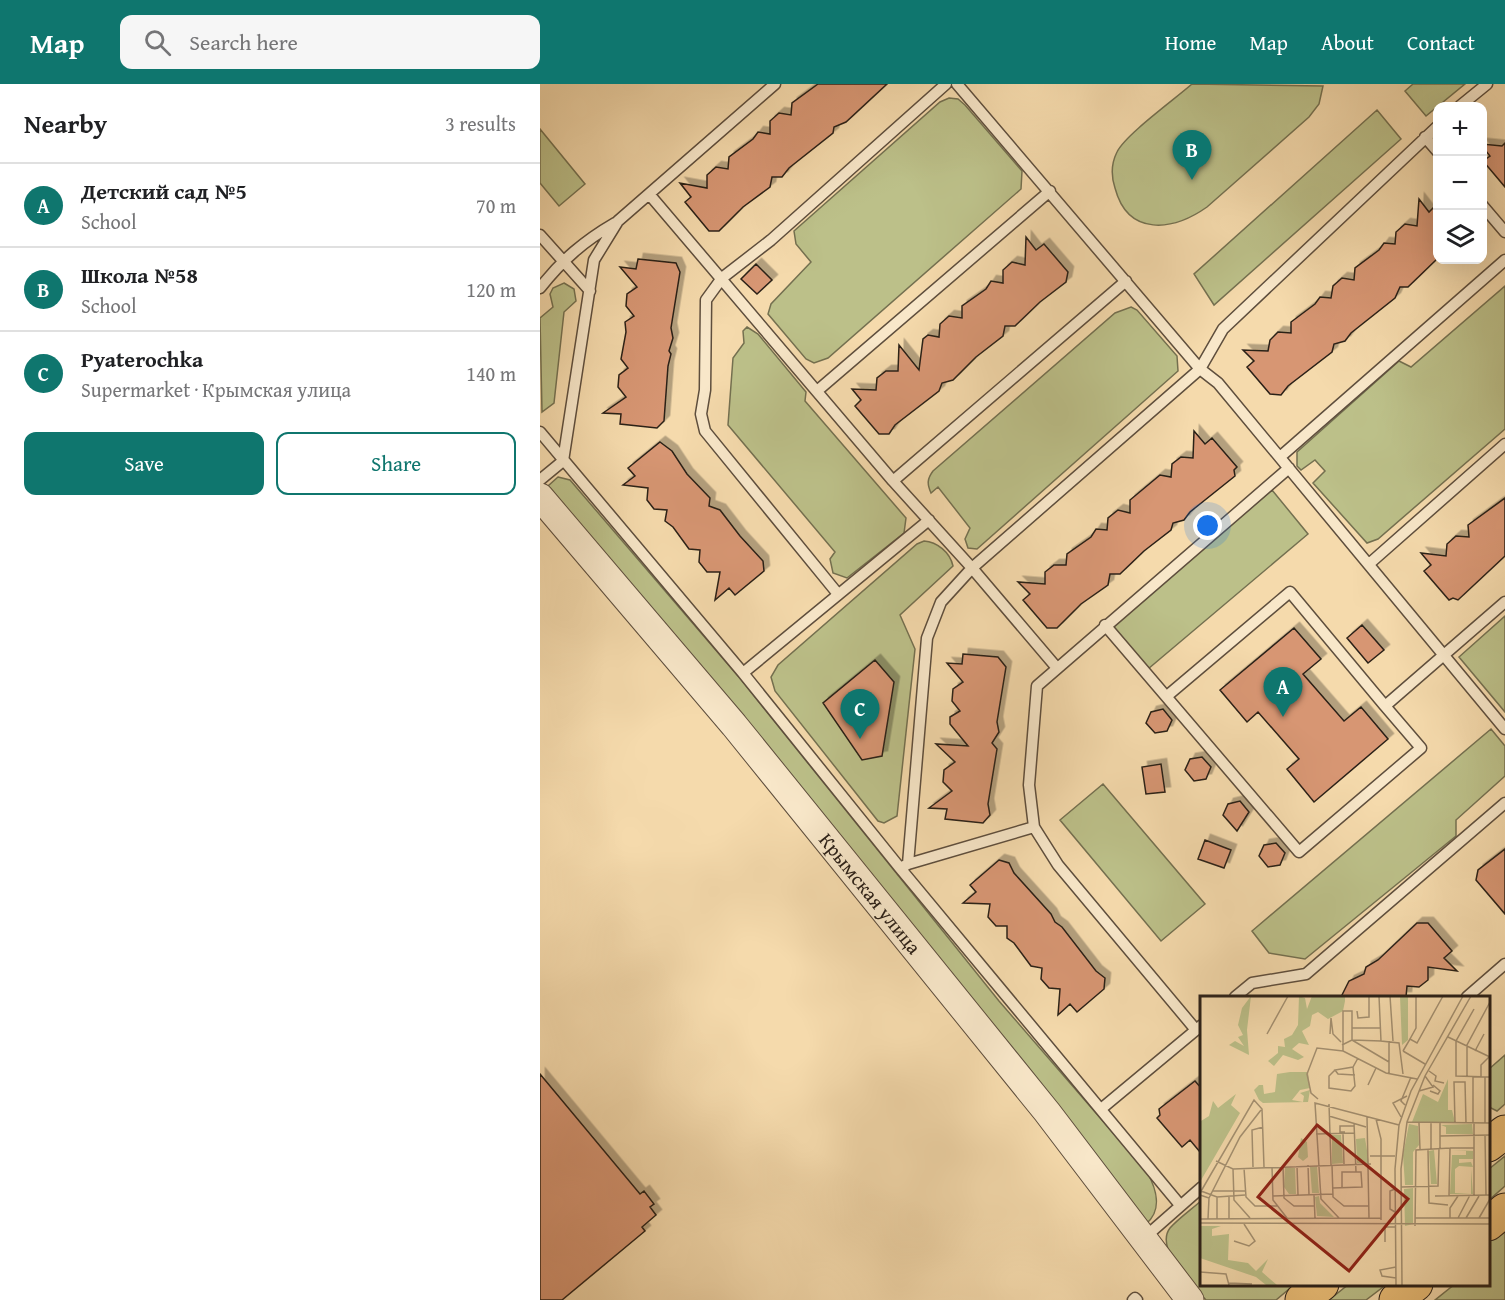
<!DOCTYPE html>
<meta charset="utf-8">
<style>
:root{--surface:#fff;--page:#f6f6f6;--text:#202124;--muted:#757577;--line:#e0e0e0;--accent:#0f766e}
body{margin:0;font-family:"Gentium Book Plus",serif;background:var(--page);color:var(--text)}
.controls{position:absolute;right:18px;top:18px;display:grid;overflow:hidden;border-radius:12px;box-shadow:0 6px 24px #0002}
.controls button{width:54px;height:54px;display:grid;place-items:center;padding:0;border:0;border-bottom:2px solid var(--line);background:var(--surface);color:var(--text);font:30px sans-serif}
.you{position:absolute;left:668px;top:442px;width:21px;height:21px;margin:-15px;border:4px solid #fff;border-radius:50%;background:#1a73e8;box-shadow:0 0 0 9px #1a73e833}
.badge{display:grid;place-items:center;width:39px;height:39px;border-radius:50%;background:var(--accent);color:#fff;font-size:20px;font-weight:700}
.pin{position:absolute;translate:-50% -50px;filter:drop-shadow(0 2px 3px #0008)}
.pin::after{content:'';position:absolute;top:32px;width:21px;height:18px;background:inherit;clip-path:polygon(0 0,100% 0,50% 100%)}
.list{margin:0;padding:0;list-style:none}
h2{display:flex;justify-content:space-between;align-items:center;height:78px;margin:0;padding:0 24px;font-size:26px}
h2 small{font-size:20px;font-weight:400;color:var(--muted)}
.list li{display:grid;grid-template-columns:39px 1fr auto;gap:18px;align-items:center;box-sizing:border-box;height:84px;padding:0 24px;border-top:2px solid var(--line)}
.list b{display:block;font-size:22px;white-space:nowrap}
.list p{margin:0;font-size:20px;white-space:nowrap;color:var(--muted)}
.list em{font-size:20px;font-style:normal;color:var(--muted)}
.actions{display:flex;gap:12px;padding:18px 24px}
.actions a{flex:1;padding:14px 0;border:2px solid var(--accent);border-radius:12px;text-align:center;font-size:21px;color:var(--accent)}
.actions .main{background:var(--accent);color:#fff}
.icon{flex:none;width:33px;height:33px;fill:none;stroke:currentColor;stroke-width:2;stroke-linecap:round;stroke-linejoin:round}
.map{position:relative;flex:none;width:965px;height:1216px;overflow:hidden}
header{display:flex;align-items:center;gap:36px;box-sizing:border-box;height:84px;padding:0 30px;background:var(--accent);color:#fff}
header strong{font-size:28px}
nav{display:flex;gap:33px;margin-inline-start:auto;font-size:21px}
.search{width:420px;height:54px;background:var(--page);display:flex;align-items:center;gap:15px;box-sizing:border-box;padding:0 21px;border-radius:12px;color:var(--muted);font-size:22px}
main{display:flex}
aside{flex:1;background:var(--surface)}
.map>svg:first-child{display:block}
.green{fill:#bcc089;stroke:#747050;stroke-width:1.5}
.building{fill:#d79673;stroke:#2b2018;stroke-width:1.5;filter:url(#shadow)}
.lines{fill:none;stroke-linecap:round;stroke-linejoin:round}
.service-casing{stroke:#5e4e3d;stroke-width:13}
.tertiary-casing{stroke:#5e4e3d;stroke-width:29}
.primary-casing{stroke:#2b2018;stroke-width:35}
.service{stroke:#f8e7c9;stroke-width:10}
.tertiary{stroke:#f8e7c9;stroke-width:27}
.primary{stroke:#eabd76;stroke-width:33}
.labels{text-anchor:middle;stroke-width:6;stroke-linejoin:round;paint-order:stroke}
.street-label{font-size:20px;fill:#2b2018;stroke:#f8e7c9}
.inset-road{fill:none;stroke:#a49071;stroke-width:1.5}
.view{fill:#8f2418;fill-opacity:0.15;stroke:#8f2418;stroke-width:3}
.inset-edge{fill:none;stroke:#2b2018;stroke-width:3}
</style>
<header>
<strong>Map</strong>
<div class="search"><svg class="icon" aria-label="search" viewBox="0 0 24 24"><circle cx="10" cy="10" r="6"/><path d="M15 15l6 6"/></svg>Search here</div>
<nav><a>Home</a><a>Map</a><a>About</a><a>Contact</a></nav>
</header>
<main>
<aside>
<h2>Nearby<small>3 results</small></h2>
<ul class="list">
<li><span class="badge">A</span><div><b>Детский сад №5</b><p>School</p></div><em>70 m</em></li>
<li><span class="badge">B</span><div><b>Школа №58</b><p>School</p></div><em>120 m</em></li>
<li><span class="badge">C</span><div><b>Pyaterochka</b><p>Supermarket · Крымская улица</p></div><em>140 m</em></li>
</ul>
<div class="actions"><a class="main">Save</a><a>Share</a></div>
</aside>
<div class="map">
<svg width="965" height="1216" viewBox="0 0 965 1216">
<defs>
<filter id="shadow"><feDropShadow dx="5.5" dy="-5.5" stdDeviation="0" flood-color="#0004"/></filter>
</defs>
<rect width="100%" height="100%" fill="#f5daac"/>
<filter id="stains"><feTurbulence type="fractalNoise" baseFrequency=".00333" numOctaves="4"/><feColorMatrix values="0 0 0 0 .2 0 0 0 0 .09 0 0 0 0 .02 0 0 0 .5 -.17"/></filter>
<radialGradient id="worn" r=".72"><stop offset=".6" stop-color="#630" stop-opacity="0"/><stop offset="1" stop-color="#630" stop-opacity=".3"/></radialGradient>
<!-- green -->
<path class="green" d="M652,0L783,2L779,20L769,33L667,123C633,147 588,153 575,104C571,92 571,80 577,68C585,51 635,15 652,0Z
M873,0H925L886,32L865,7Z
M409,14L418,15L425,21L482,87L481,105L288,274L274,279L266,275L228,230L231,220L271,178L256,160L254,147L400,18Z
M837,26L861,55L674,221L654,190Z
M0,45L45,100L19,122L0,99Z
M24,199L34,205L36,217L24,228L14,319L2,328L0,234L13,223L10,210L13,204Z
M965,202V345L838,455L827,459L773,399L785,387L775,376L761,386L757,382V368L859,277L871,283Z
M591,223L597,226L637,272L638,287L437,465L428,464L425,455L430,444L398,403L391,409C387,400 387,395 393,387L575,229Z
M207,243L218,250L266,308L265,317L366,434L364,449L307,494L293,489L290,475L295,468L188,341L193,274L204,259L203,247Z
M18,393L30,396L198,592L459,917L607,1088C616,1104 623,1126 606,1140L6,408L8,402Z
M732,406L768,450L608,585L570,541Z
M384,457C397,458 410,468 413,482L360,531L375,565L357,732L344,739L338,737L235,607L231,593L238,581L377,460Z
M965,532V628L919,573Z
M951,645L965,662V692L916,736V752L765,875L729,869L712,847Z
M563,700L665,820L621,857L520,736Z
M965,971V1020L957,1027L949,1023V985Z
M965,1072V1102L949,1116V1085Z
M662,1116V1200H755L736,1216H666C653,1201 614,1165 630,1144C639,1134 652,1125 662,1116Z
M965,1143V1216H895L915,1200H948L949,1156Z
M809,1200H847L826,1216H789Z"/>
<!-- building -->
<path class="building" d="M278,0H347L306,38L294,43L293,49L249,84L242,93H232L230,103L203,123L179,147H169L145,118L151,113L140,99L167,104V91L176,83L188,85L189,73L213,55L218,48L230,50V37L239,29L251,31L252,19Z
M965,59V103L943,77L950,72L942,62V60L962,62Z
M879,115L889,128L897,120V175L868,203H860L855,214L811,249L805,257L794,260L792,268L748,302L741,311L730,310L707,283L714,277L703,266L728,267L730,256L738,248L751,249V238L775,220L780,213L791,214L793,202L802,194L814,196L815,184L839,166L844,159L855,160L856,148L865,140L877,142Z
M486,153L496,166L504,160L528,188L526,198L500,218L475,242H465L463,252L436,273L413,296L402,299L399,307L355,341L349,350H339L315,322L321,316L312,305L336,306L337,294L346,287H358L359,261L379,286L383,255L388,251L399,253L400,240L409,232L422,234V222L446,205L451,197L463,199V186L472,178L485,181Z
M98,175L136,179L140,188L131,244L133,254L129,267L131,270L128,282L124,337L117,344L80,340L81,330L63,329L86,313L78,303L79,291L88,284L81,275L86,248L85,238L94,232L86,222L87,210L97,203L80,183L96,185Z
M216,180L232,196L217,210L201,195Z
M654,347L665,360L672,354L697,383L694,386L695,392L650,428L644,436L633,439L631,446L604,467L580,490H570L568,501L541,520L517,544H507L483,516L490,510L478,498L505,500V488L514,481H526L527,470L551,453L556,445L567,446L568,434L578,426L590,429V416L620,391L631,393L632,380L641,373L653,374Z
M120,358L132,367L147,390L170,414L169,422L180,426L200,452L223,477L224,487L195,511L189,504L175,516L180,488H167L159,478L160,466L149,465L133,443L125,437L127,426L114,425L107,416L108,404L83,401L95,392L88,384Z
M965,414V472L918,516L913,514L909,516L884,487L891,481L881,469L906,472L907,460L916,452L929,453L928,441Z
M822,541L844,566L828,579L807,554Z
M754,544L781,575L763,590L804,637L821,623L848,655L774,718L747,685L759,675L718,628L707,638L680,606Z
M423,570L458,573L466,583L457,638L459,648L452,659L457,665L448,720L450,731L443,739L405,735L407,725L389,724L412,707L403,698L404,686L415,678L396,660L428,662L410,640V633L420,627L412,617L413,605L423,598L407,579L422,580Z
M335,576L354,598L342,672L322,676L283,619Z
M623,625L632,636L627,647L615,649L606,639L611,628Z
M662,673L671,683L666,695L654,697L645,686L650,675Z
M621,680L625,708L606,710L602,683Z
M700,717L709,728L697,747L683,731L688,720Z
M665,756L691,766L684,784L658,775Z
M736,759L745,769L740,781L728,783L719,772L724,761Z
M965,765V830L936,796L938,786Z
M459,776L469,779L474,789L511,830L515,838L522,843L556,887L565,894L564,905L537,928L530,920L518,931L520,905L509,904L501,895L502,884L491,882L474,859L467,854V842H456L448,833L450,820L423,819L436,808L430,801Z
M877,839H888L912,867L904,874L917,887L888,883V896L879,903L867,902L866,913H801L809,897L824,890L826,883L838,876Z
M0,990L100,1110L104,1107L114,1120L110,1123L116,1131L102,1143L105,1147L22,1216H0Z
M655,997L662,1005L660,1068L650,1056L642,1063L617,1034L620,1031L619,1025Z"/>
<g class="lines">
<!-- service casing -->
<g class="service-casing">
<path id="service" d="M417,0L660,285L678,299L965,645
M920,22L947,0
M885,53L898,68
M109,110L353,397L432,484L517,584
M942,121L965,148
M0,151L50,207
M0,204C22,176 44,157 75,139
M277,307L510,107
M0,348L203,589L360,784L640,1121
M740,373L965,176
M0,396L23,377L54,176L78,137L235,0
M353,397L586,197
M829,480L965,360
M298,510L165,347L161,330L165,306L166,216L182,194L231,156L406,0
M565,541L759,768L881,664L845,622L965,518
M203,589L389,436
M627,612L750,508L845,622
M368,780L494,743
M360,784L368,780L387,554L401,518L432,484L660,285L683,245L898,42
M695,913L712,899L766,890L965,719
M927,913L965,880
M656,946L518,781L494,743L489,701L497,602L749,384
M561,1025L662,941
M604,1154L662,1103
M593,1216L595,1214L597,1216"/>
</g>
<!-- tertiary casing -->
<g class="tertiary-casing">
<g id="tertiary">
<path id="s1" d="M0,413L194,641L507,1028L650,1216"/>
</g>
</g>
<!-- primary casing -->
<g class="primary-casing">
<path id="primary" d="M948,1061L965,1048
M948,1140L965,1126
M762,1216L782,1200
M856,1216L876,1200"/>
</g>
<!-- service -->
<use href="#service" class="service"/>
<!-- tertiary -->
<use href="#tertiary" class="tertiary"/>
<!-- primary -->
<use href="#primary" class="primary"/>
</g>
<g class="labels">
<!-- street labels -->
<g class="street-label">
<text dy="7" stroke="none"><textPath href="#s1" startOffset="516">Крымская улица</textPath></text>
</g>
</g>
<!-- overview -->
<g transform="translate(660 912)">
<rect width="290" height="290" fill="#f5daac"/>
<path d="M51,0L47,34L49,59L29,49L35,45L44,50L38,41L43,39L38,29L42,12ZM99,0L105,2L107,13L112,0H145V5L143,15L128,23L118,16L112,19L110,30L102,35L109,49L99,47L92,53L104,61L98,64L83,59L74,70L68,65L78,57V50L85,51L84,43L92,39L98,29ZM200,0H208V44L202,49ZM90,76H108L110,92L100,94L92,104L103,106L104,100L100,97L110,94L108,106L63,107L59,104L54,94L59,89H63L64,98L75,96L77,78ZM248,83V114H252L255,126H212L223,98L238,106ZM36,98L31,109L40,117L0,186L1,125L9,120L13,105L18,112ZM209,128L218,130L219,149L213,156V189H205L203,159ZM272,128L273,138H246V131L241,129ZM132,139H141L143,167L132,168ZM101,142L107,146L108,161L103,165L98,161ZM165,142L169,167H157L156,143ZM234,154L237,188H231L229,155ZM252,154L273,155V163H259V167L271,166L273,171L259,170L255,173V197L271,198V173L273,198H250L252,159H266V155ZM117,170L119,197H112L110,171ZM85,171L95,172L96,198H89L84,191ZM213,192V228L205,230L204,193ZM119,200L120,207L134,221L117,220L115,201ZM0,230H21L12,233V240L29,238L28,264L48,267L56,275L68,263L62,276L77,289H66L56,281L0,262Z" fill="#bcc089"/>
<path class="inset-road" d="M179,0L181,45L199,47L203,78M190,0L193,45M274,13L256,45V80L290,81M157,15L158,22L169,21V0M152,32H181M67,38L88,0M130,38L131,22L133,38L141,46M248,41L290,61M210,43L216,32V0M152,44V15H143V55L186,77L217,83M152,44L189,66M189,45V78M142,49L152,44L181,45M203,55L210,43L217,47L243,0M203,55L225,68M275,55L284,38M135,74L129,80V92L151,95L155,90L153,71M229,75L236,80L235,85L244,87M155,79L138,78L135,74L153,71L158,62M267,80V49L290,6M281,81V69L289,61M285,81V127M168,89L176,72M219,95L233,91L225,80M230,95L238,98L240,95L233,89M118,103L111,97L107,78L117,52L143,55M129,108L131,169M205,109L201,105L211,81M129,120L166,131M167,120L169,222M201,121L193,107L207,100M176,123L181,143V224M207,126L290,127M219,127L220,153M231,127V153M240,127V152M255,127L254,86H265L266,127M273,127V81M274,127V199M145,136H140V130H154M116,138L154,137M143,138L144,168M285,139L286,199M240,140L290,139M250,152H274M228,153L229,207L248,209M170,160H195M16,165L33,173L171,168M108,169L109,199M132,169L133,201L144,210H169M83,170L84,202L94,210H114M97,170L98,199M53,171L52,134L63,131M72,171L73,204L87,222M44,172L46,201L55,210H77M33,173L34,204L50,222M201,191L238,190L239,152M133,192L162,191L161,176H156L154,127M142,192V176H156M195,193L190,195V213L195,216M1,195L17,201L45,199M13,195H45M0,197L54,104L62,113L64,171M0,199L9,202L8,223M114,199L115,222M73,200L133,198M235,200L290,199M17,201V223M29,201V223M9,202L40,141L61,114M139,222L121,203L115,107L199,129M215,222H290M250,222V212L258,200M258,222L270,199M266,222L279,200M279,222L290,203M0,223L181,222M0,227L290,228M215,230L216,154L250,152L249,200M34,245L49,250L55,245L44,228M185,246V231H195M0,276L26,278L29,289M196,282L182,280L180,274L196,271M29,287L52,288M196,289L195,173L199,129L211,95L263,0M202,289L201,173L207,126L225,80L271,0"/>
<path class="view" d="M117,129L208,203L149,275L58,201Z"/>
<rect width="290" height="290" class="inset-edge"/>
</g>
<rect width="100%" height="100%" filter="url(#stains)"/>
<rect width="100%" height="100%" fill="url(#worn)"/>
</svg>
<div class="controls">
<button>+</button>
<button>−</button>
<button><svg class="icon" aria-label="layers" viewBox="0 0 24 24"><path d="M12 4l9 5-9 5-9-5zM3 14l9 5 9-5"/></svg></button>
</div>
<div class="you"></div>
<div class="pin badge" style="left:743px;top:633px">A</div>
<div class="pin badge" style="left:652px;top:96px">B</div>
<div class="pin badge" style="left:320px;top:655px">C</div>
</div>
</main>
